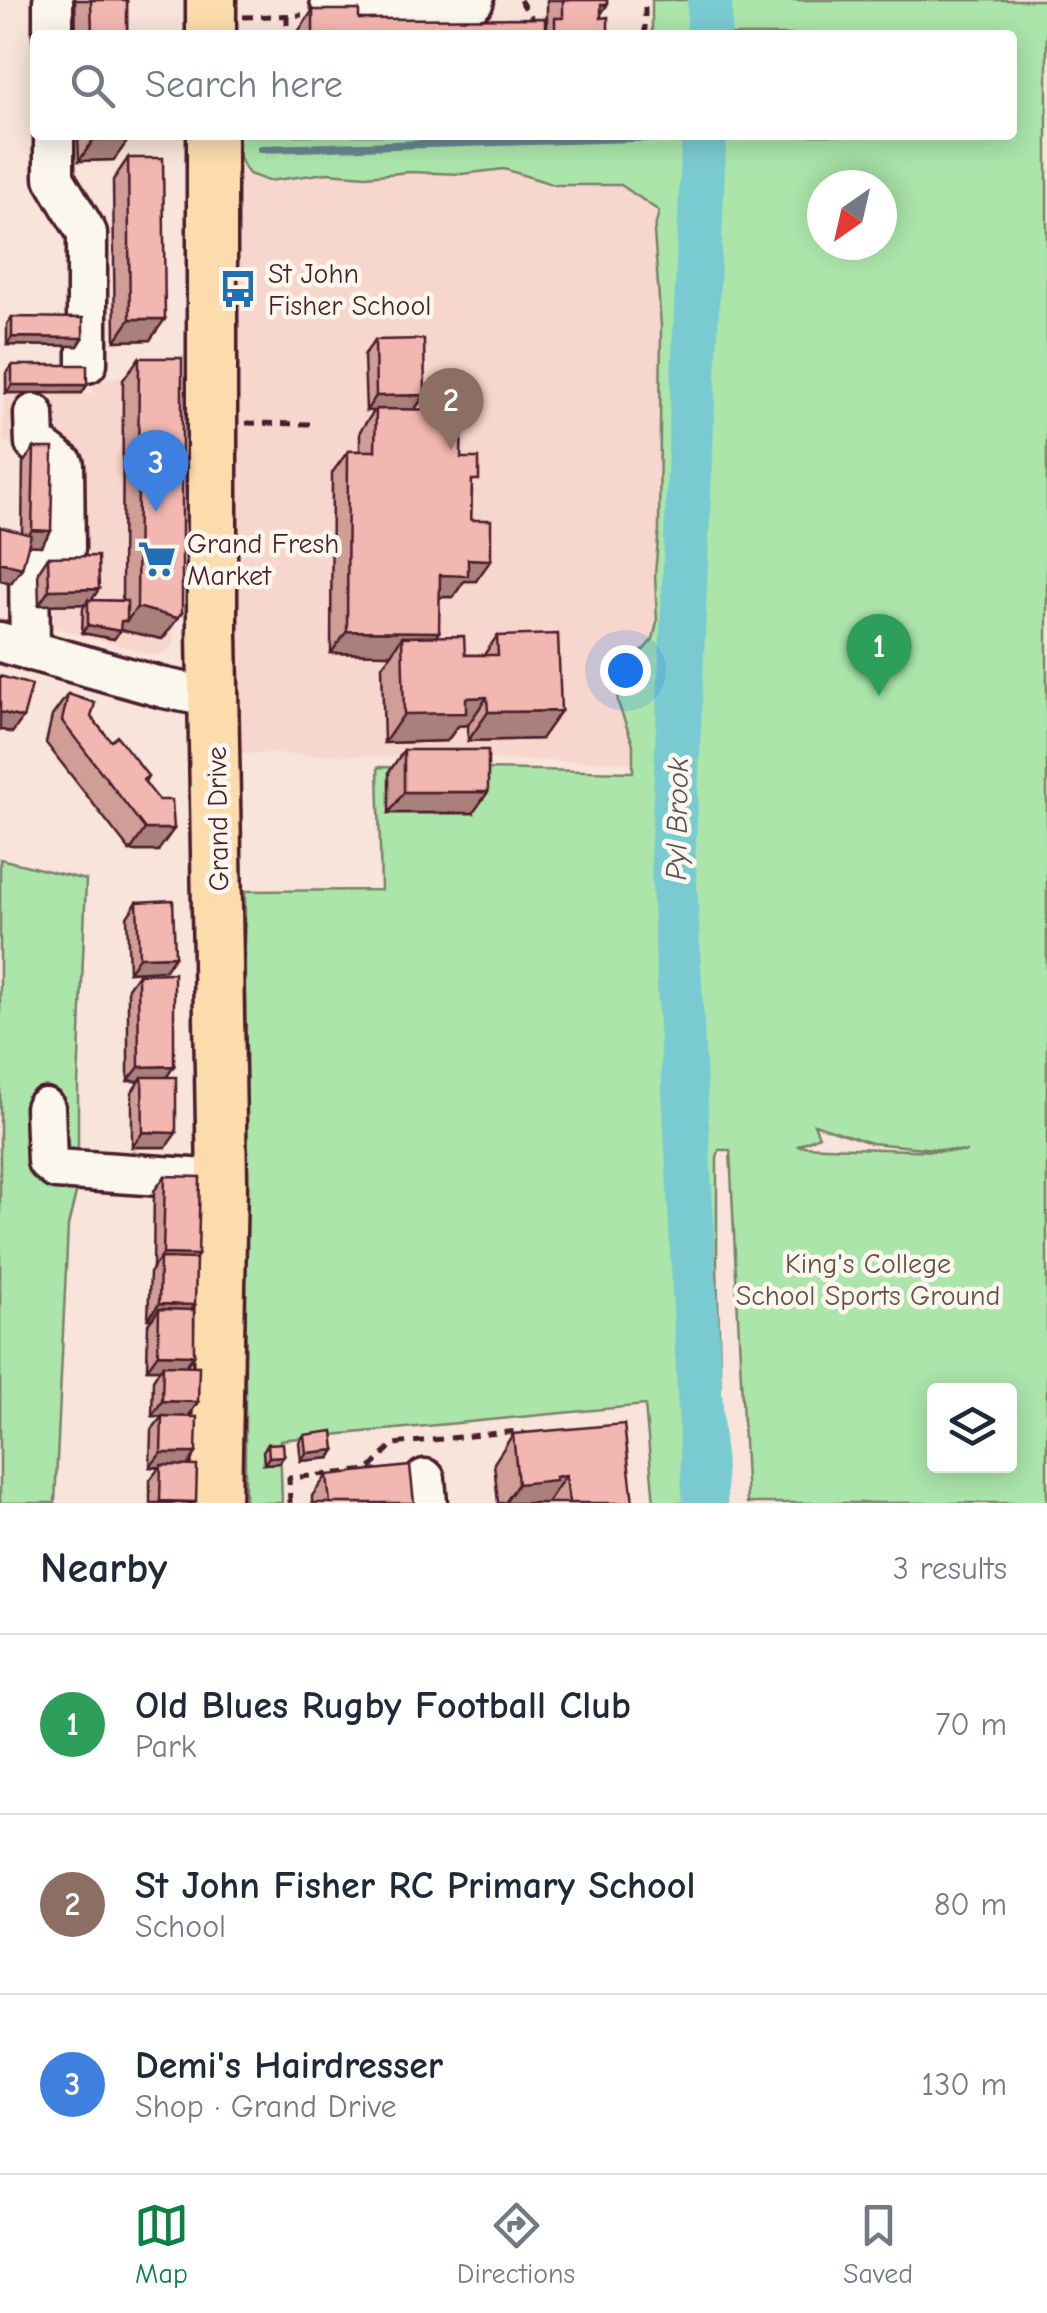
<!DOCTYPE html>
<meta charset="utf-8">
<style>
:root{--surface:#fff;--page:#f2f2f3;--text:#1f2937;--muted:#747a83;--line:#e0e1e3;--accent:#0b8043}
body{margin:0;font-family:"Comic Neue",sans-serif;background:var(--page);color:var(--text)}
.controls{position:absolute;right:30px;bottom:30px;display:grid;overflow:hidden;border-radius:10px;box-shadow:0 5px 25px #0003}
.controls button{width:90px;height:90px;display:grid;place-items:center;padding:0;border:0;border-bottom:2px solid var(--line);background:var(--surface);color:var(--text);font:50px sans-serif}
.compass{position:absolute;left:807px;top:170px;width:90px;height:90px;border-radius:50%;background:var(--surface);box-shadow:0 5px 25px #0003;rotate:214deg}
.you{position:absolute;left:625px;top:670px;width:35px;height:35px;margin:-25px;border:8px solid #fff;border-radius:50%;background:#1a73e8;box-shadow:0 0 0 15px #1a73e833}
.badge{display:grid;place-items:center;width:65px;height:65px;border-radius:50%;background:var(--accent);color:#fff;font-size:32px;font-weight:700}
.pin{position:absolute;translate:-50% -82px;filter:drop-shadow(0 2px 5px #0008)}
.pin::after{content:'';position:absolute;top:52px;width:35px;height:30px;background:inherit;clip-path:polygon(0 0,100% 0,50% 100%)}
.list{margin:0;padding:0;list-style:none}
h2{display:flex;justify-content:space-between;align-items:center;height:130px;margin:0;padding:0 40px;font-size:42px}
h2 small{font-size:32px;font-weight:400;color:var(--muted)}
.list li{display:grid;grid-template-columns:65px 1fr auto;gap:30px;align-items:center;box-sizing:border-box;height:180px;padding:0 40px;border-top:2px solid var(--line)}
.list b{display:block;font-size:38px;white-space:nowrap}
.list p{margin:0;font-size:32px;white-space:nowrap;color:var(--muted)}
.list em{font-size:32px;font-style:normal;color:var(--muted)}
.icon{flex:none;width:55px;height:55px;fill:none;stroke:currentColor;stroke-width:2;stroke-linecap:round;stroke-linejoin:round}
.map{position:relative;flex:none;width:1047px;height:1503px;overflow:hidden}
.search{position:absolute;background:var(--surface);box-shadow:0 5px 25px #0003;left:30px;right:30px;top:30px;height:110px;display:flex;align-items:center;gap:25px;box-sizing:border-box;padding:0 35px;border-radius:10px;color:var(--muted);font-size:38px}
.sheet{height:670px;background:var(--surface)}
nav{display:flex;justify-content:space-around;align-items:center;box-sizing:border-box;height:140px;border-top:2px solid var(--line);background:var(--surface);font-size:28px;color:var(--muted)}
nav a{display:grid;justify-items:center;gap:5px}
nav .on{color:var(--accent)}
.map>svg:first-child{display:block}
.built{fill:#f6d6cd}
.green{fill:#abe5aa;stroke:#7a826a;stroke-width:2.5;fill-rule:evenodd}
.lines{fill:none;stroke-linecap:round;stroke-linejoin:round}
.stream{stroke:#67868f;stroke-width:8}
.river{stroke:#7acbd1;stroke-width:45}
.minor-casing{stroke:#4a1f2b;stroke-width:45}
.major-casing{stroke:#4a1f2b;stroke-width:55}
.path{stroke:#4a1f2b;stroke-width:5;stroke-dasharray:10 8;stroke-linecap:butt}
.minor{stroke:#fbf7ec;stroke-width:38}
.major{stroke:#fcdcac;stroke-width:48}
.wall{fill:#d09d97;stroke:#4a1f2b;stroke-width:2.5}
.shaded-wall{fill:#a9807b;stroke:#4a1f2b;stroke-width:2.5}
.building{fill:#f2b7b0;stroke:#4a1f2b;stroke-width:2.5}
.labels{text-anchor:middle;stroke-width:9;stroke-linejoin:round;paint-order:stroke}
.poi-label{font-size:28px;fill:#4a1f2b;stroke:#fbf7ec;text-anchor:start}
.street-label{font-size:28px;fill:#4a1f2b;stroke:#fbf7ec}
.park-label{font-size:28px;fill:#62504b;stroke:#fbf7ec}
.water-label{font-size:30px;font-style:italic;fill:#58535d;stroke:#fbf7ec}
</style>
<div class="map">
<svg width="1047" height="1503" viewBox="0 0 1047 1503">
<rect width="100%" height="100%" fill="#f8e4da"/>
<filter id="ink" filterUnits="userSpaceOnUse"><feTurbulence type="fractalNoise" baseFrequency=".01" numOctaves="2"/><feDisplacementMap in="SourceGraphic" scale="20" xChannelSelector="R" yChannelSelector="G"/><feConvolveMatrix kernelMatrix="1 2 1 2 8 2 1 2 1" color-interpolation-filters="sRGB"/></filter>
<g filter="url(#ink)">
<!-- built -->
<path class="built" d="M673,155L654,763L240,753L238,423L241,169Z
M94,377L186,380L173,643L167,652L155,655L20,619L23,447L3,441L4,394H93Z"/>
<!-- green -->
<path class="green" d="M652,0H1047V1503H747L730,1150H719L717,1158V1267L724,1503H654L645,1405L280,1440L282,1503H245V891L381,890L378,767L633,772V744L618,703L617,689L622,675L653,639L657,622L655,574L659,528L661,326L654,232L659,211L621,185H555L504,169L462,174L410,172L366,176L327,173L268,181L249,174L242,163L237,149L238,135H1012V35H652ZM822,185H882V245H822ZM814,1124L871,1143L967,1152L797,1146L819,1136ZM934,1390H1010V1466H934Z
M0,859L86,880L78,1085V1185L68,1226L55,1503H0Z"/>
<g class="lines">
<!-- stream -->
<path class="stream" d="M261,149L704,136"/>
<!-- river -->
<path class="river" d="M709,35L710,0
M704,135L673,854L705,1503"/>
<!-- minor casing -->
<g class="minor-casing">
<path id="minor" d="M53,0V35
M330,0H474
M54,135V178L87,233V363
M0,642L164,688L214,698
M30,651L29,568L65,549L64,465L35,443L34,414
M45,1108L47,1161L56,1169L222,1180
M425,1479L427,1503"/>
</g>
<!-- major casing -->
<g class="major-casing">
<path id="major" d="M211,0V35
M212,135V634L222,1180L216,1503"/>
</g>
<!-- path -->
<path class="path" d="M520,0L532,18L534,35
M287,15V35
M243,17L302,15
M645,35V0
M246,423L316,424
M290,1503L289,1478L369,1470L393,1444L518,1431L528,1435"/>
<!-- minor -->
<use href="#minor" class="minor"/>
<!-- major -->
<use href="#major" class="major"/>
</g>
<!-- wall -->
<path class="wall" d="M75,0H127V35H76Z
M547,0H607V5L601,14V18L608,35H298V32L313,10L359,19L545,32L547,28Z
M78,135H129L114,160L79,161Z
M128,158L150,340L115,341L113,180Z
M12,317L83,338L78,346L7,345V324Z
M375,340L425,395L414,410L461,458L472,490L471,520L476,581H464L453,597H439L436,637L465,655H484L497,636L541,739L468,741V725L458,726L447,741L384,743L382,666L391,654L331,653L332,473L348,451H360V431L375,410L366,411L364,355Z
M139,358L167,635L162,639L120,629L114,639L82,633L83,608L86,604L39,605L38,572L48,557L91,600L122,601L123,380Z
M12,365L87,385L82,393H6V373Z
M34,448L51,531L41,546L28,545L11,583L22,533L23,463Z
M68,694L91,717L111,741L148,776L145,782L158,851H130L46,743L52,716Z
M404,750L473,813H389V772Z
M137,902L165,970L129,972L127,917Z
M138,974L167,1077L166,1147H132V1092L139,1081H128V988Z
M165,1176L198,1255L195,1259L192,1310L194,1355L186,1366L188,1417L152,1416L153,1380L160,1369H147L148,1324L152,1319H148L150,1273L153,1269L154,1191Z
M162,1416L196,1453L187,1466L195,1503H150V1480L159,1468L150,1467L151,1431Z
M513,1434L633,1503H498L494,1463Z
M304,1435L335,1450L330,1458L301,1461L299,1442Z
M268,1444L279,1463L264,1464L263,1451Z
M327,1475L414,1503H312V1496Z"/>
<!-- shaded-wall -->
<path class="shaded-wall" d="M94,139H129L114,160L79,161Z
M130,319H165L150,340L115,341Z
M12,337L83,338L78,346L7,345Z
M12,385H87L82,393H6Z
M425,395L414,410L366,411L376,396Z
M32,530L51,531L41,546L22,545Z
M468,559L491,560L476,581H464L453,597H424L440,575Z
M0,562L22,568L11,583L0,580Z
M99,589L89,604L88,600L86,604L39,605L49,590Z
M137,607L182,613L162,639L116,629L121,621H127Z
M88,625L120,631L114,639L82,633Z
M347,631L439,632L424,654L402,637L391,654L331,653Z
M487,697L468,725L458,726L447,741L384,743L404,714L466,698Z
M561,711L541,739L468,741L488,712Z
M0,712L23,718L12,733L0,729Z
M404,792H488L473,813H389Z
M145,829H174L158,851H130Z
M175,956L165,970L129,972L139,957Z
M174,1066L164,1081L142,1077L139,1081H128L139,1067Z
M143,1132L176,1133L166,1147H132Z
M163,1254L198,1255L188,1270L160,1258L152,1269Z
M159,1304L195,1305L184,1320L159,1309L152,1319H148Z
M158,1354L194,1355L183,1370L163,1365L160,1369H147Z
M162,1401L198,1402L188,1417L152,1416Z
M335,1450L330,1458L301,1461L306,1453Z
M161,1453H196L186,1468L150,1467Z
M284,1456L279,1463L264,1464L269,1457Z
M566,1475L547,1503H505L518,1484Z"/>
<!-- building -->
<path class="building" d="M91,0H127V35H92Z
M563,0H607V5H601V18L608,17V35H555V18H563Z
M313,10H359V19L545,18V35H313Z
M94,135H129V139H94Z
M128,158H163L165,319H130Z
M12,317L83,318V338L12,337Z
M424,339L425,395L376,396L375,340Z
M139,358H182V613L177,618L137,607Z
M12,365H87V385H12Z
M376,409L462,410L461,458H479V480H472L471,520H491V560L468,559V576L440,575L439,632L347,631L348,451H375Z
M34,448H53L51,531L32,530Z
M0,527L31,535L22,568L0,562Z
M98,556L99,589L49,590L48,557Z
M88,600L127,601V621H121L120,631L88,625Z
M558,634L561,711L488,712L487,697L466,698V713L404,714L402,637L464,636L465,655H498L497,636Z
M0,676L32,685L23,718L0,712Z
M68,694L95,703L91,717L111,741L117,736L148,776L143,780L159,800H172L174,829H145L62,721Z
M404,750H488V792H404Z
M173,900L175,956L139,957L137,902Z
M174,973V1066L139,1067L138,974Z
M142,1077H176V1133L143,1132Z
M165,1176L200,1177L198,1255L163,1254Z
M160,1258L196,1259L195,1305L159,1304Z
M159,1309L194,1310V1355L158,1354Z
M163,1365L199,1366L198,1402L162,1401Z
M162,1416L197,1417L196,1453H161Z
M624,1424L633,1503H569L566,1475L555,1477L556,1480L518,1484L513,1434Z
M333,1431L335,1450L306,1453L304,1435Z
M283,1443L284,1456L269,1457L268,1444Z
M161,1465L197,1466L196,1502L160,1501Z
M410,1466L414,1503H330L327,1475Z"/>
</g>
<!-- icons -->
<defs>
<g id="bus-bare" transform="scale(3)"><path d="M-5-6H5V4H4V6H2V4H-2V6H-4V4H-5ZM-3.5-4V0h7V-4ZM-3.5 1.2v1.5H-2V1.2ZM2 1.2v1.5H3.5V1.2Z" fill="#1f6fb2" stroke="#fbf7ec" stroke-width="2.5" paint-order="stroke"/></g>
<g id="supermarket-bare" transform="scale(3)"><path d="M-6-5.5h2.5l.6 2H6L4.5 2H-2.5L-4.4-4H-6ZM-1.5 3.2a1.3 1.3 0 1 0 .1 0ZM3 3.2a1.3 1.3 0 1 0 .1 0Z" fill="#1f6fb2" stroke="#fbf7ec" stroke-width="2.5" paint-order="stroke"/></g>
</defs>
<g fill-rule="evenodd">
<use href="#bus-bare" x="238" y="289"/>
<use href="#supermarket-bare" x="157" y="559"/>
</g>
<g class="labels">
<!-- poi labels -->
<g class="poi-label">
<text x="268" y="283">St John<tspan x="268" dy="32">Fisher School</tspan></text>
<text x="187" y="553">Grand Fresh<tspan x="187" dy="32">Market</tspan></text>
</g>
<!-- street labels -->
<g class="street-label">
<text transform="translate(217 819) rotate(-91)" y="10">Grand Drive</text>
</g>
<!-- park labels -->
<g class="park-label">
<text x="868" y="1273">King's College<tspan x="868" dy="32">School Sports Ground</tspan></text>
</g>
<!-- water labels -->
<g class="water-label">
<text transform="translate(677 819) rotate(-89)" y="10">Pyl Brook</text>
</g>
</g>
</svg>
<div class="controls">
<button><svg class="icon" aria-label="layers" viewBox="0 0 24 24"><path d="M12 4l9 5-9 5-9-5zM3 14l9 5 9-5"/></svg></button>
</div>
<svg class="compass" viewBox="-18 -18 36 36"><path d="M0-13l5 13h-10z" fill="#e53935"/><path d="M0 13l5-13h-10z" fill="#747a83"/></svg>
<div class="you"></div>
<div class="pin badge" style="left:879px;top:696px;background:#2e9e5b">1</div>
<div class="pin badge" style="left:451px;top:450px;background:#8d6e63">2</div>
<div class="pin badge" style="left:156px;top:512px;background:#3f7fe0">3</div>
<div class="search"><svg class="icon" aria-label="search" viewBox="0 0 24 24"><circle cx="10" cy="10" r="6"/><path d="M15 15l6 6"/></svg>Search here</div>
</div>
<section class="sheet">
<h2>Nearby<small>3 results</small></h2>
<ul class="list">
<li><span class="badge" style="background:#2e9e5b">1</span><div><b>Old Blues Rugby Football Club</b><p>Park</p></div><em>70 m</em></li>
<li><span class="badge" style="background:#8d6e63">2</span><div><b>St John Fisher RC Primary School</b><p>School</p></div><em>80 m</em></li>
<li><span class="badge" style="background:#3f7fe0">3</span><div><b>Demi's Hairdresser</b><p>Shop · Grand Drive</p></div><em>130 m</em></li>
</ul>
</section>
<nav>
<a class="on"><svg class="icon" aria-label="map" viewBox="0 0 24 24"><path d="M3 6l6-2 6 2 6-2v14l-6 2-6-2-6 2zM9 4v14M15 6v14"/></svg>Map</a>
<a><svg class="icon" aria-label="directions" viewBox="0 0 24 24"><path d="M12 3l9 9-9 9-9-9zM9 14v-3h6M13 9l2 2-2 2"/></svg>Directions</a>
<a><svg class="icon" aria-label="saved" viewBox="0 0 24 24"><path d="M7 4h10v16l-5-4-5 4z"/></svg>Saved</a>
</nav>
